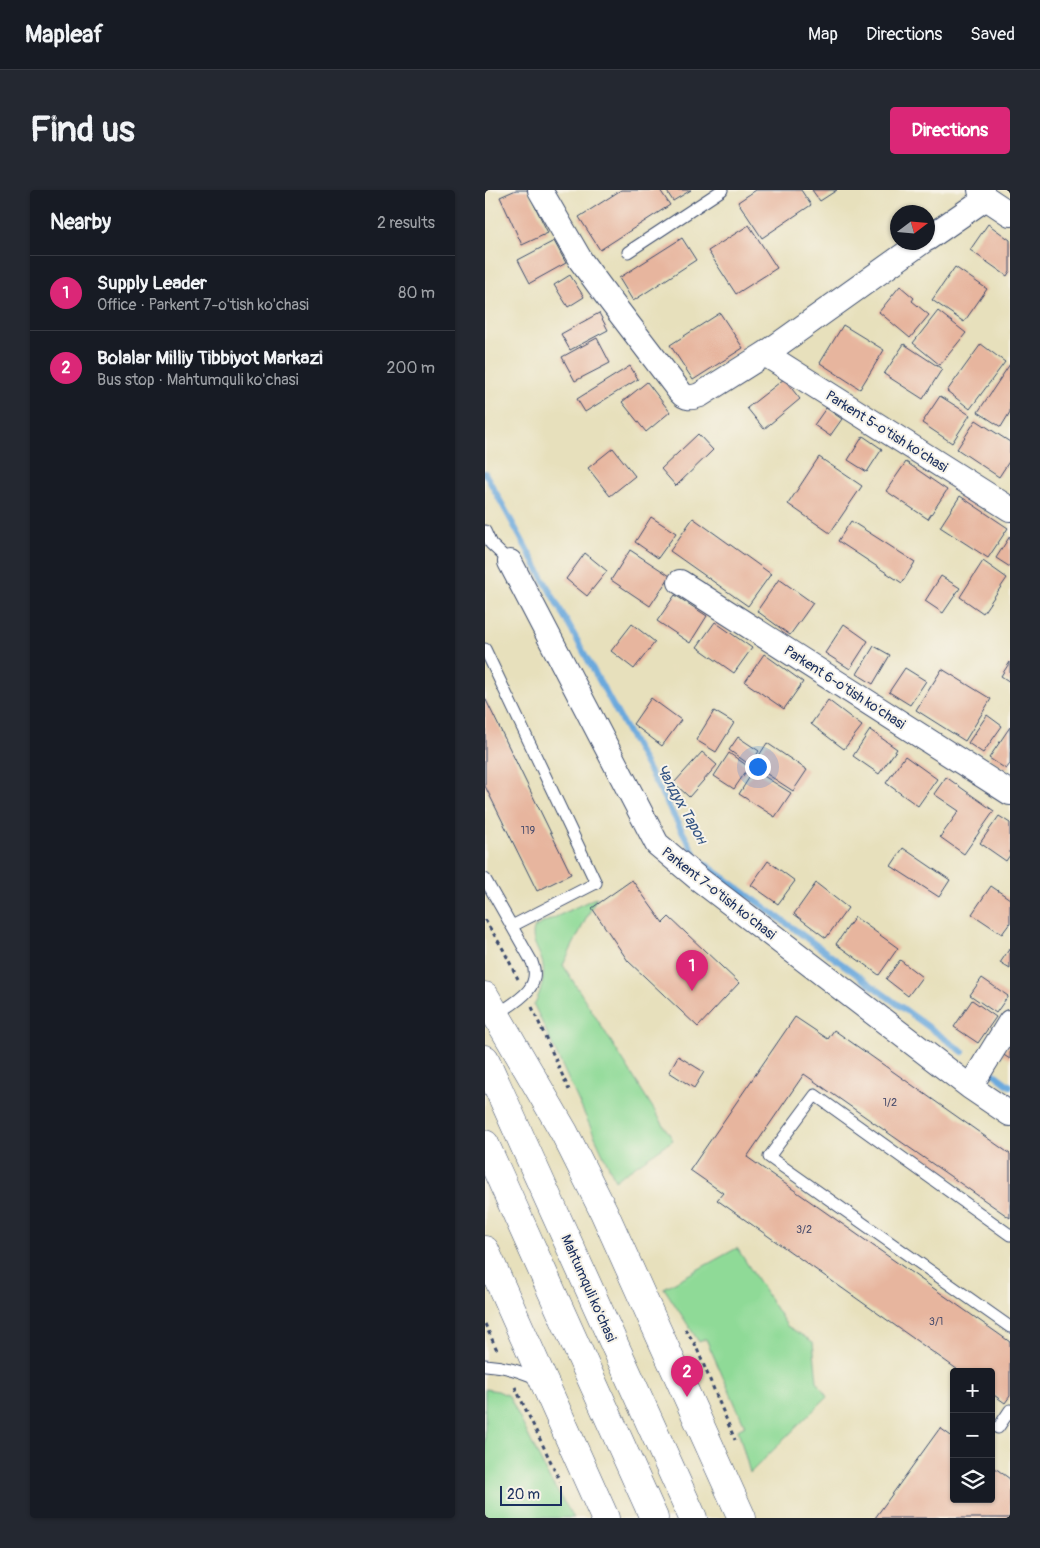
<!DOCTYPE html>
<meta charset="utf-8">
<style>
:root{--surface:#171b24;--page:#242831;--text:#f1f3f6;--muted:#9ea1a6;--line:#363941;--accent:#db2777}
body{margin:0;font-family:Pangolin,sans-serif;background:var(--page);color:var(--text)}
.controls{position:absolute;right:15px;bottom:15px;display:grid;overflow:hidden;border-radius:5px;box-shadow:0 1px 4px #0004}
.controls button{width:45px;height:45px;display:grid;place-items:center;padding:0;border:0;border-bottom:1px solid var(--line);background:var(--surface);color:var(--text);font:25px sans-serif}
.compass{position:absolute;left:405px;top:15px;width:45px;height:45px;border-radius:50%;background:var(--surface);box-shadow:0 1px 4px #0004;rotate:74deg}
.scale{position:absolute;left:15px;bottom:12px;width:62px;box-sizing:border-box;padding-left:5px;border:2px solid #1b2f5e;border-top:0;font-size:14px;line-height:18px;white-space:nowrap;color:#1b2f5e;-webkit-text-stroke:4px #f7f3e8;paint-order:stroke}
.you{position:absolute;left:272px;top:576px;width:18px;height:18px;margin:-12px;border:4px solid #fff;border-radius:50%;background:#1a73e8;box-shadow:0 0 0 8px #1a73e833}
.badge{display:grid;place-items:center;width:32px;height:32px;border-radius:50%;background:var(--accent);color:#fff;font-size:16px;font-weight:700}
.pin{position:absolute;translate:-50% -41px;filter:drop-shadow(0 1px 2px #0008)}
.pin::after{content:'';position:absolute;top:26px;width:18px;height:15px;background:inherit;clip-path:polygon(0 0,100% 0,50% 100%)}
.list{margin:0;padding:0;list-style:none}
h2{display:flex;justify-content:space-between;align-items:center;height:65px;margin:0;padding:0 20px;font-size:21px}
h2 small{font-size:16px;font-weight:400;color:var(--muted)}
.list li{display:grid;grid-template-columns:32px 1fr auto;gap:15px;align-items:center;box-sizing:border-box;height:75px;padding:0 20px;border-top:1px solid var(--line)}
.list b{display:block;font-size:19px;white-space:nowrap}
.list p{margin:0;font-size:16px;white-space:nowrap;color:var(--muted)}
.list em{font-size:16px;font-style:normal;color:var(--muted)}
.icon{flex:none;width:28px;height:28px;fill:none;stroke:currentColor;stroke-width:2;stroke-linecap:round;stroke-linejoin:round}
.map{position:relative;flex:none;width:525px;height:1328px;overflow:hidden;border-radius:5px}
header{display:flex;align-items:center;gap:30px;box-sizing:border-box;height:70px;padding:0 25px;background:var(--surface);border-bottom:1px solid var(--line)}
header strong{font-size:24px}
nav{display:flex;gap:28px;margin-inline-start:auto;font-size:18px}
.intro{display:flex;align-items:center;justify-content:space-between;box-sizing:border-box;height:120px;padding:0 30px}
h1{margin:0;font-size:35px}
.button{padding:12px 22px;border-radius:5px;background:var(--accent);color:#fff;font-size:18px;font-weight:700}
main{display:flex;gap:30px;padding:0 30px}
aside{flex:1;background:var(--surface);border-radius:5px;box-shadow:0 1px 4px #0004}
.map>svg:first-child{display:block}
.green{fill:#8fda97;stroke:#55847a}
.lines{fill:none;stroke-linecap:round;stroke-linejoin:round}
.stream{stroke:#6ba9dd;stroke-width:6}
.building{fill:#e7b59e}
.service-casing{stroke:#3a4a6c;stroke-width:13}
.minor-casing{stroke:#3a4a6c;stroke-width:26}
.trunk-casing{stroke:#3a4a6c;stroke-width:29}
.path{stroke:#3a4a6c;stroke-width:3;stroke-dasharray:4 4;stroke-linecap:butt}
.service{stroke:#fff;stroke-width:11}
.minor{stroke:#fff;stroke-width:24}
.trunk{stroke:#fff;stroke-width:28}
.labels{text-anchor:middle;stroke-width:4;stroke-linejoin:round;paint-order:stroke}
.number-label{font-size:11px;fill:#4e506e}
.street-label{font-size:14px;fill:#1b2f5e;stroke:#f7f3e8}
.water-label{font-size:15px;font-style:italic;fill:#335484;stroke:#f7f3e8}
</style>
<header>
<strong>Mapleaf</strong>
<nav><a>Map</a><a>Directions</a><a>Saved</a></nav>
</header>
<div class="intro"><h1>Find us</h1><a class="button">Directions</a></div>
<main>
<aside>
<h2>Nearby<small>2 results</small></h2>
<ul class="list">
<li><span class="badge">1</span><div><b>Supply Leader</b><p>Office · Parkent 7-o'tish ko'chasi</p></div><em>80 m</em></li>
<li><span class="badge">2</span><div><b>Bolalar Milliy Tibbiyot Markazi</b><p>Bus stop · Mahtumquli ko'chasi</p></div><em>200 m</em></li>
</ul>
</aside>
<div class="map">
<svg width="525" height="1328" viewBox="0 0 525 1328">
<rect width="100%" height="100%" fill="#f7f3e8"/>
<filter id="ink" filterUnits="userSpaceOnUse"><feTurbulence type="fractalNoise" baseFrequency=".02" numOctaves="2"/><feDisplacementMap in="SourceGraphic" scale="10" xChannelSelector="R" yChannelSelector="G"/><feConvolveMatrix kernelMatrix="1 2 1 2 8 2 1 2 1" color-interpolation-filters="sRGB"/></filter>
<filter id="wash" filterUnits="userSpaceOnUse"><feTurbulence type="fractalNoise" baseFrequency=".0096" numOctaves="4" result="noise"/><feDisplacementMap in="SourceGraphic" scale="20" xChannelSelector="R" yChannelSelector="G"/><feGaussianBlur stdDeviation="1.12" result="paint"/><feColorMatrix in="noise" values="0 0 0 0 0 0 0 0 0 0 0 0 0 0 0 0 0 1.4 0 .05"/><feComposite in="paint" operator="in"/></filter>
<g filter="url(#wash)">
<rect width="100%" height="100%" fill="#e7e0bc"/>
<!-- green -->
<path class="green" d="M112,707L78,775L188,950L130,990L49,815C55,803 60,790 58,776C57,763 43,750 50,737Z
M252,1058L302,1136L328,1152L332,1191L342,1207L265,1283L253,1240L260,1236L221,1149L214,1152L179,1098Z
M0,1199L13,1201L24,1206L64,1288L89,1328H0Z"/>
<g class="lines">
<!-- stream -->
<path class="stream" d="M0,283L212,668L478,862
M504,880L525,896"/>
</g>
<g id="blocks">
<!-- building -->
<path class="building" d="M31,0H42L63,43L37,55L15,7Z
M136,0H175L185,15L115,60L94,27Z
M181,0H206L188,11Z
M271,0H316L326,15L277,48L253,12Z
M327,0H352L335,11Z
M503,34L525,50V81L522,86L485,60Z
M264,35L292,78L251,104L223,61Z
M197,48L211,70L148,111L134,88Z
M69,51L81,73L45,93L33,70Z
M470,77L502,99L479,132L447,110Z
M85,85L99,107L83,117L69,95Z
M415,96L429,108L427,111L444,125L425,148L394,122Z
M453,121L481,143L455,175L428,153Z
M114,123L123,140L85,160L76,144Z
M235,123L258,158L208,190L185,155Z
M358,135L399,160L375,199L335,173Z
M112,148L125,173L90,191L77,167Z
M419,154L457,179L438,209L399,184Z
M496,154L520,172L485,219L462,201Z
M525,174V222L516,237L493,222Z
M145,176L153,189L100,222L92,209Z
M299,189L315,209L279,239L262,218Z
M162,192L185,222L161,242L137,212Z
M455,206L485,225L467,253L437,233Z
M341,218L357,229L345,246L329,235Z
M491,230L525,252V270L514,287L472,259Z
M213,244L228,260L191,296L176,279Z
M378,246L397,259L382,282L363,270Z
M128,258L150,286L125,306L103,278Z
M334,267L377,296L345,343L303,314Z
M421,272L462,300L443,329L401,301Z
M475,306L523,338L503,368L455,337Z
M166,327L191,343L173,368L150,352Z
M208,328L286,384L263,416L185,361Z
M366,331L430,372L417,393L353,351Z
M525,346V377L511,368Z
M145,360L185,386L165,416L126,390Z
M100,363L122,381L102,406L81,389Z
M498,371L522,388L498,423L475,407Z
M456,386L475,398L458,423L440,411Z
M294,389L328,413L305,445L272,421Z
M190,405L222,426L205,453L172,431Z
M230,432L267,458L249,483L212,457Z
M147,434L170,452L149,479L126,461Z
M359,434L383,451L365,479L340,463Z
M389,456L405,465L388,494L372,484Z
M279,464L318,492L299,519L260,492Z
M525,472V492L516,486Z
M420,478L441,491L425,515L404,502Z
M457,479L506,509L480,551L431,520Z
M0,508L86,684L52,701L0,596Z
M166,508L196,530L177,556L148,534Z
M343,510L377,536L359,559L326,534Z
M229,521L249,533L231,562L211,550Z
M502,525L517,536L498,563L483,553Z
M525,537V574L521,579L504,568Z
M385,540L412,559L394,584L368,566Z
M253,547L274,561L265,575L244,560Z
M282,553L322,580L308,601L268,575Z
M217,562L232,575L204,607L189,593Z
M244,563L264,577L249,599L229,586Z
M420,566L452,589L433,616L401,593Z
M269,580L306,603L290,627L254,604Z
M461,587L509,621L479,664L455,647L474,621L449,604Z
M514,626L525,633V665L521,671L495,653Z
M418,658L465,690L454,707L406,676Z
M283,671L310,691L293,714L266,695Z
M147,690L178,733L184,727L254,793L213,837L143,771L107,718Z
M331,693L363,718L341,748L309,724Z
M506,696L525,709V733L517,744L487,724Z
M370,727L413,758L394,785L351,754Z
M525,758V779L515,773Z
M415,770L437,787L423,806L401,789Z
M497,788L523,806L511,823L485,805Z
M487,810L511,827L493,853L469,837Z
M310,827L343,849L349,840L525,964V1028L319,884L262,967L525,1152V1206L520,1213L506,1203V1182H476L232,1010L238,1003L205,980Z
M525,853V869L517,864Z
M193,866L219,882L209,898L184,882Z
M455,1238L469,1248V1309H506V1275L525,1289V1328H390Z"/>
</g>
</g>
<g filter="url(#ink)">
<use href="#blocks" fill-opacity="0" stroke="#3a4a6c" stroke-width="1"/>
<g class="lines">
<!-- service casing -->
<g class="service-casing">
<path id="service" d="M143,62L237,0
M0,341L6,354L25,372
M0,459L111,693L27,736
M0,689L47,772C58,799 30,812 11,825
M525,1045L330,905L284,967L525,1137
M0,1175C19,1176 36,1181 53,1189
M513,1238L525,1220"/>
</g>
<!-- minor casing -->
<g class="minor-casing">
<path id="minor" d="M55,0L96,71L121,105L195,202C201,209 206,208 215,205L280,164L437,52
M495,0L501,8L525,24
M442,49L501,8
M280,164L525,319
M25,372L172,654L215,690L485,897L525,924
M195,392L525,603
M485,897L525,832"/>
</g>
<!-- trunk casing -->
<g class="trunk-casing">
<path id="trunk" d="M0,806L79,942L119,1022L257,1328
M0,869L208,1328
M0,954L169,1328
M0,1060L120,1328"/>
</g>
<!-- path -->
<path class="path" d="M0,730L18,759L33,789
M47,817L84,900
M0,1134L12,1160
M200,1139L210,1154L250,1250
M30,1197L75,1291"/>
<!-- service -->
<use href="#service" class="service"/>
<!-- minor -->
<use href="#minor" class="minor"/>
<!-- trunk -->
<use href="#trunk" class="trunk"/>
</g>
</g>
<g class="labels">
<!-- number labels -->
<g class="number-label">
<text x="43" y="644">119</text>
<text x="405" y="916">1/2</text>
<text x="319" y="1043">3/2</text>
<text x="451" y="1135">3/1</text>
</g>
<!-- street labels -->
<g class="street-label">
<text transform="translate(402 241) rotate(32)" y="5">Parkent 5-o'tish ko'chasi</text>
<text transform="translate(360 497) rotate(33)" y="5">Parkent 6-o'tish ko'chasi</text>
<text transform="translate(234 703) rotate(38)" y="5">Parkent 7-o'tish ko'chasi</text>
<text transform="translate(104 1098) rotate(66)" y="5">Mahtumquli ko'chasi</text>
</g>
<!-- water labels -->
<g class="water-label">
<text transform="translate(197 614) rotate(61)" y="5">Чалдух Тарон</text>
</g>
</g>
</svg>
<div class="controls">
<button>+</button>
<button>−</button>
<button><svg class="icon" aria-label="layers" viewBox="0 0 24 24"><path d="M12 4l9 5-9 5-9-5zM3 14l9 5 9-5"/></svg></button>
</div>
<svg class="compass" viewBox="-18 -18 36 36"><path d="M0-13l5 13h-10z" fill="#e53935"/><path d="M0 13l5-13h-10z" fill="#9ea1a6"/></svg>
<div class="scale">20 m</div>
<div class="you"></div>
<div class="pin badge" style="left:207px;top:801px">1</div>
<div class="pin badge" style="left:202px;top:1207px">2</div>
</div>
</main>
